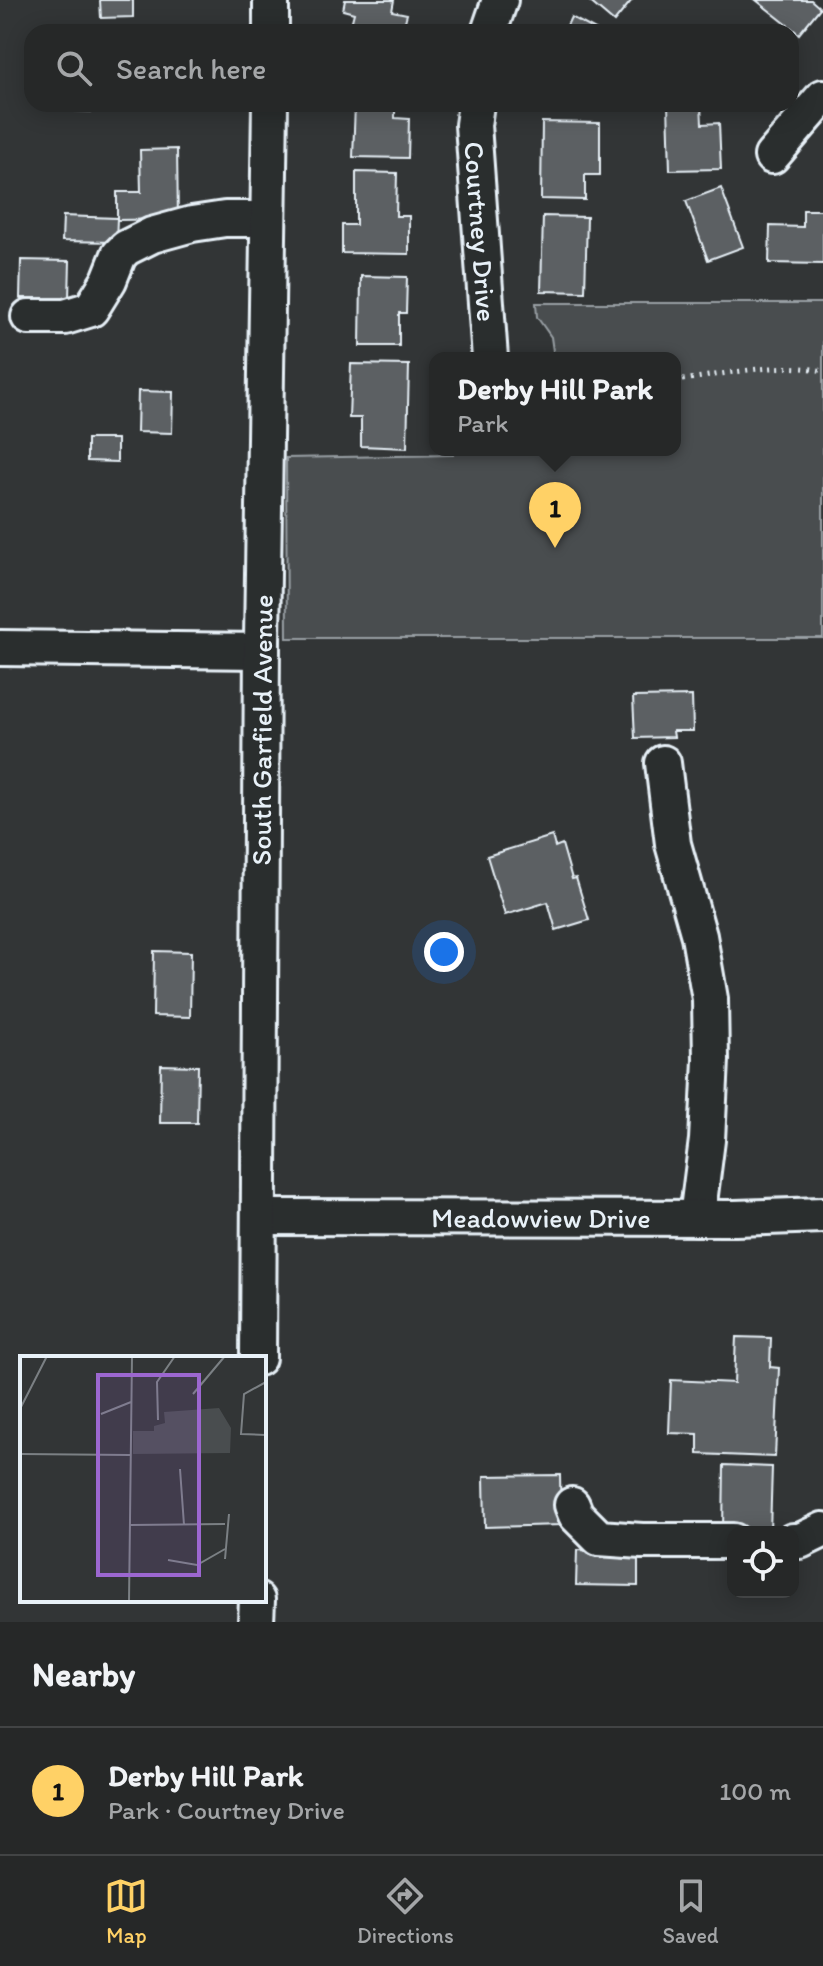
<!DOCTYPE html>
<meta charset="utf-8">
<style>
:root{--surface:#262828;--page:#2e3030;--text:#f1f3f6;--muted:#a4a6a8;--line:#424445;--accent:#ffd166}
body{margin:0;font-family:Itim,sans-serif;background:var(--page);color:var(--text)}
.controls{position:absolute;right:24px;bottom:24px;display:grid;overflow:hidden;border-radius:16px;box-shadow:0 4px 20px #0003}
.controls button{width:72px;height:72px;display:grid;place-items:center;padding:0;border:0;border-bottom:2px solid var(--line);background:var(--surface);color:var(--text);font:40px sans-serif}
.you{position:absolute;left:444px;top:952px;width:28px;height:28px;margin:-20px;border:6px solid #fff;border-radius:50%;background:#1a73e8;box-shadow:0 0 0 12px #1a73e833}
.badge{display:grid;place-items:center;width:52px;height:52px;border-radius:50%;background:var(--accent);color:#111;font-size:26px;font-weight:700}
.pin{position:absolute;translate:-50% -66px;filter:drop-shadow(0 2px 4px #0008)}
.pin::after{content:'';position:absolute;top:42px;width:28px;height:24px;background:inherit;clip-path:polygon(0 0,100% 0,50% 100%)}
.popup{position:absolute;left:429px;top:352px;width:252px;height:104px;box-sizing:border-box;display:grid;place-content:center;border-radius:16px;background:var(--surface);filter:drop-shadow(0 2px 6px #0005);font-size:26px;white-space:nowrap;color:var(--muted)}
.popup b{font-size:30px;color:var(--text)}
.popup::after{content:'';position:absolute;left:50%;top:100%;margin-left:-16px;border:16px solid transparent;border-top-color:var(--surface)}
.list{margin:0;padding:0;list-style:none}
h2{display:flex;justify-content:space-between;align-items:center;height:104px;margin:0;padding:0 32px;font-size:34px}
h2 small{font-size:26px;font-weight:400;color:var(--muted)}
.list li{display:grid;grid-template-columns:52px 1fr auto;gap:24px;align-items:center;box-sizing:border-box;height:128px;padding:0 32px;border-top:2px solid var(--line)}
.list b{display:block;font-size:30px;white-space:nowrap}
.list p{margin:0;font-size:26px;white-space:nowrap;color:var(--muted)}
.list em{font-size:26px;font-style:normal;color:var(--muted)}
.icon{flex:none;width:44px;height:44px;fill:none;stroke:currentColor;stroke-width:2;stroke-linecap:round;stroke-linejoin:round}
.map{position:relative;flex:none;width:823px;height:1622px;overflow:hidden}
.search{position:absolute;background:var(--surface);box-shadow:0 4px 20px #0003;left:24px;right:24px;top:24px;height:88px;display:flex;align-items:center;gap:20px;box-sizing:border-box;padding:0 28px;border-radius:24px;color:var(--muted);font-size:30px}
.sheet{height:232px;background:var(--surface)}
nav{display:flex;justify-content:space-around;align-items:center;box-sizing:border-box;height:112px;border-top:2px solid var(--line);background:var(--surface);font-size:22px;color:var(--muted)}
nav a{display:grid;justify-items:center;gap:4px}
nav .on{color:var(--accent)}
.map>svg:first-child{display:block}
.green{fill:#494d4f;stroke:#989fa4;stroke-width:2}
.building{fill:#5c6063;stroke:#e8f1f8;stroke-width:2}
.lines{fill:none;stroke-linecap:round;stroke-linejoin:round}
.minor-casing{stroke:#e8f1f8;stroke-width:40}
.path{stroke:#e8f1f8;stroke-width:5;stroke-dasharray:2 6;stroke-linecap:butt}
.minor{stroke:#2a2d2e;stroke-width:34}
.labels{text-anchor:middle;stroke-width:6;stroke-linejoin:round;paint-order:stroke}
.street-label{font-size:28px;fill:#e8f1f8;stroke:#2a2d2e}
.inset-road{fill:none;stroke:#7b8084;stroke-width:2}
.view{fill:#9c67d0;fill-opacity:0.15;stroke:#9c67d0;stroke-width:4}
.inset-edge{fill:none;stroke:#e8f1f8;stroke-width:4}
</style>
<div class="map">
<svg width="823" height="1622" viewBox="0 0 823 1622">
<rect width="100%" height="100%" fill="#323536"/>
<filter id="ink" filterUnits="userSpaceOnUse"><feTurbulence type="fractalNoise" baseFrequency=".0125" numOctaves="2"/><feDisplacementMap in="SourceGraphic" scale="16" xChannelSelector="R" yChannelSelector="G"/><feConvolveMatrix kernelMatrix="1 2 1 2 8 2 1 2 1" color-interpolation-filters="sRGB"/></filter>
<g filter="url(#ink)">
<!-- green -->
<path class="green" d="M536,303H823V638H287L286,458L453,455V450H675V358H554L551,337L537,317Z"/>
<!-- building -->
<path class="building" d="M100,0H133V17L101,18Z
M345,0H394L392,11L407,14L402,32H349L354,13L343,10Z
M588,0H632L614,22Z
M756,0H811L820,8L799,34Z
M571,17L599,32H564Z
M75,104H105V112L74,111Z
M355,104H395V118L409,119L408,158L353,157Z
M668,104H701L702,124L719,123L721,169L670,170Z
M542,122L600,123V175H585V200L541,199Z
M177,149L178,219L117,220V192H141L140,150Z
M356,172L397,173L396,216H409V254L342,253V225H356Z
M721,188L743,247L708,260L686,201Z
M803,210H823V264L769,263L770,226L803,227Z
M63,216L117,218L116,242L62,241Z
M543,216L587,217L585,292L541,291Z
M21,260L70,261L69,298H20Z
M361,276L407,277L406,313H399V346H360Z
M351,364L409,365L407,448L361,446V418H349Z
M138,391L173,392L172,433L137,432Z
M87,439H117V462L87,461Z
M692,696L693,731H673L674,737L635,738L633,697Z
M552,836L555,847L562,844L572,879L576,878L589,920L556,930L548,902L505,915L487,856Z
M154,951L191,952L190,1017L153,1016Z
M161,1065L198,1066L197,1123H160Z
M736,1337L771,1338L770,1367L779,1368L775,1457L698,1454V1434L669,1433L671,1380L734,1383Z
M724,1465L772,1467L770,1532L723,1531Z
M560,1475L561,1525L485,1527L484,1476Z
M577,1550L638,1551V1586L576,1585Z"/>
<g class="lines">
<!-- minor casing -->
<g class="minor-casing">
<g id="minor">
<path d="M271,32V0"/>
<path d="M489,32L500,0"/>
<path id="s1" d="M476,104L473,125L490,358"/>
<path d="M772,156L823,97"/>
<path d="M29,317H65L91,309L109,280L119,255L126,248L152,235L192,224L225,219H268"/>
<path d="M0,648L262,651"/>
<path d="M663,763L673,844L699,936L710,999L711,1060L707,1140L697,1218"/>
<path id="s2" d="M259,1217L735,1218L823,1215"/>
<path id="s3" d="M258,1358L262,641L270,104"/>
<path d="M572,1505L576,1515L599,1538L642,1541H733"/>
<path d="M793,1541H800L823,1530"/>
<path d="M256,1622L257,1600"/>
</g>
</g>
<!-- path -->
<path class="path" d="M675,381C721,375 778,361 823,371"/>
<!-- minor -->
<use href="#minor" class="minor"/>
</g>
</g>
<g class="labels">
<!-- street labels -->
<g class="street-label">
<text dy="10" stroke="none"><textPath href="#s1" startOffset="128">Courtney Drive</textPath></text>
<text dy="10" stroke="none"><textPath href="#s3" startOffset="628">South Garfield Avenue</textPath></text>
<text dy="10" stroke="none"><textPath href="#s2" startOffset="282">Meadowview Drive</textPath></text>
</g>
</g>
<!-- overview -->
<g transform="translate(20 1356)">
<rect width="246" height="246" fill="#323536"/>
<path d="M199,52L211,72L210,97L113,98V75H134V70L145,67L144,56Z" fill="#494d4f"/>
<path class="inset-road" d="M246,26L224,38L221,78L246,79M173,38L205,0M0,53L27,0M81,58L111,46M138,64L137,26L155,0M0,98L110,99M160,113L164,169M110,169L205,168M205,203L209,158M148,204L177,209L205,193M109,246L112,0"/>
<path class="view" d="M78,19H179V219H78Z"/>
<rect width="246" height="246" class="inset-edge"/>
</g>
</svg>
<div class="controls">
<button><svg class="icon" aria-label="locate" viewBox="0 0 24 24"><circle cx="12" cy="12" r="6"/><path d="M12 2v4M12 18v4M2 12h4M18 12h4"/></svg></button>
</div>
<div class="you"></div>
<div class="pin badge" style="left:555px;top:548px">1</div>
<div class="popup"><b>Derby Hill Park</b>Park</div>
<div class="search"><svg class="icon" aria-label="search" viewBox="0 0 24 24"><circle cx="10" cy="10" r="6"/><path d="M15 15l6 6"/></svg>Search here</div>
</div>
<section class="sheet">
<h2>Nearby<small></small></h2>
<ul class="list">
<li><span class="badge">1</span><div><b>Derby Hill Park</b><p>Park · Courtney Drive</p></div><em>100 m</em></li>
</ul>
</section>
<nav>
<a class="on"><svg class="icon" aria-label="map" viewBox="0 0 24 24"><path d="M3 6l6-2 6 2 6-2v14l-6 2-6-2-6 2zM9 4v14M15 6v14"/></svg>Map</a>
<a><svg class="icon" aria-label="directions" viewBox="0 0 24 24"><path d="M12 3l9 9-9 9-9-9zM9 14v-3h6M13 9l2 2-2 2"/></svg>Directions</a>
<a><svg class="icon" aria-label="saved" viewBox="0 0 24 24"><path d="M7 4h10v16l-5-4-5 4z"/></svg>Saved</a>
</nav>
